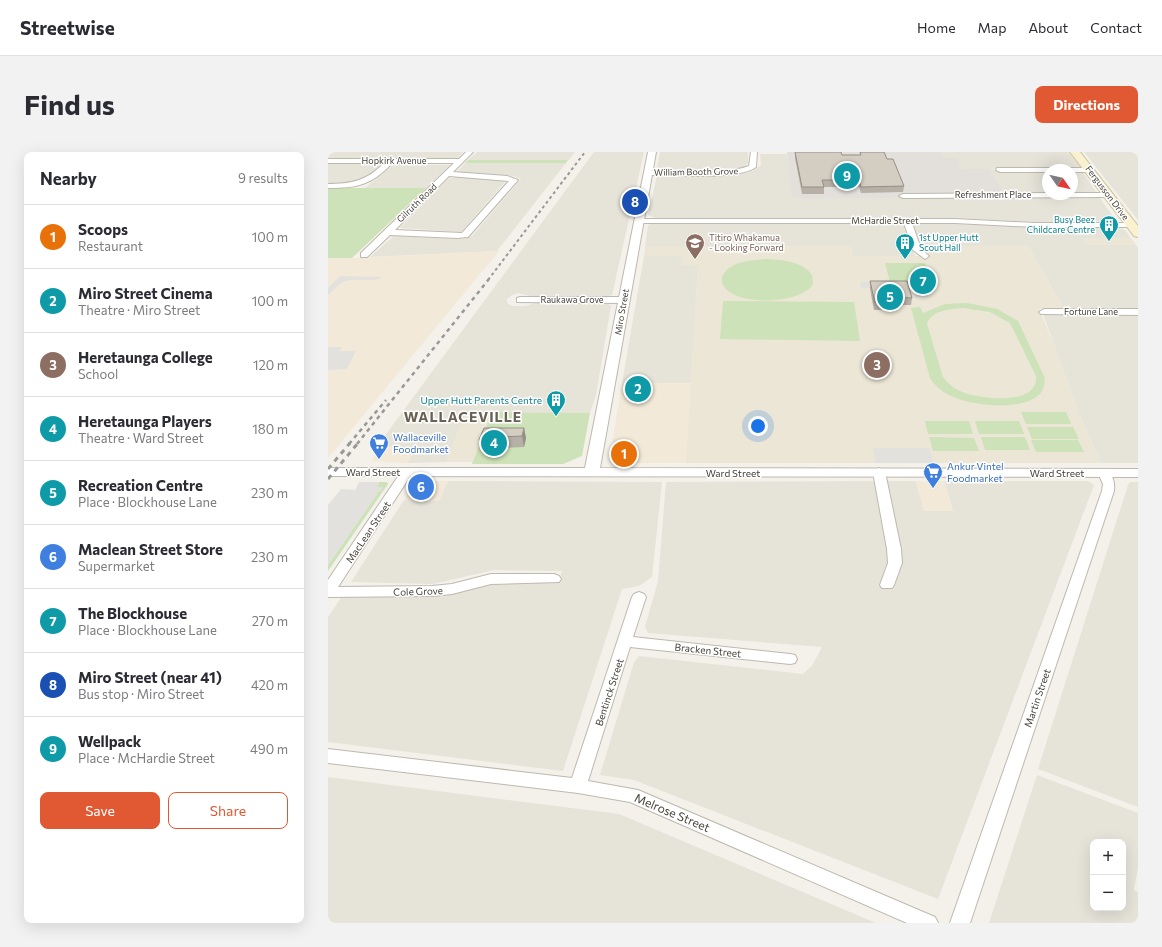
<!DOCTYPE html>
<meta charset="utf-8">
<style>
:root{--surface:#fff;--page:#f2f2f3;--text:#2b2b33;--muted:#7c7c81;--line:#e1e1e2;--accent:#e15933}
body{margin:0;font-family:Commissioner,sans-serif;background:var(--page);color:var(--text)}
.controls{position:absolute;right:12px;bottom:12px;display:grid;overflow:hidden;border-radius:8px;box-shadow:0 4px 16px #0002}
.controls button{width:36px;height:36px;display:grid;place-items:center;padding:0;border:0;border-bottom:1px solid var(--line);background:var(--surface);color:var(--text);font:20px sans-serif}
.compass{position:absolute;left:714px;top:12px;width:36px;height:36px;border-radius:50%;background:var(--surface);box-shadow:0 4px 16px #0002;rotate:124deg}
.you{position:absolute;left:430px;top:274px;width:14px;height:14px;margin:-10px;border:3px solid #fff;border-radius:50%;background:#1a73e8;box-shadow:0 0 0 6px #1a73e833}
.badge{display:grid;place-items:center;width:26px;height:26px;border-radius:50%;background:var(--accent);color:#fff;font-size:13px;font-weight:700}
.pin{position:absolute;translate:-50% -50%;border:2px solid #fff;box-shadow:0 1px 4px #0006}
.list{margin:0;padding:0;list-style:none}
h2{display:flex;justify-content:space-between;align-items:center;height:52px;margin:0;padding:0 16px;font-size:17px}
h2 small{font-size:13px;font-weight:400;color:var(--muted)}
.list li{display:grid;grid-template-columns:26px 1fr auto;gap:12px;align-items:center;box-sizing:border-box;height:64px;padding:0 16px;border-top:1px solid var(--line)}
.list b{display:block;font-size:15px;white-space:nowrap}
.list p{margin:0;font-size:13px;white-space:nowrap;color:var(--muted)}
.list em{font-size:13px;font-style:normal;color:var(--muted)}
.actions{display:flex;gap:8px;padding:12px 16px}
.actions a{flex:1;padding:9px 0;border:1px solid var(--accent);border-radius:8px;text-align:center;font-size:14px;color:var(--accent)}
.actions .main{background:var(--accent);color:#fff}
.map{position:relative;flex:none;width:810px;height:771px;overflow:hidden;border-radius:8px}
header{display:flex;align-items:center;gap:24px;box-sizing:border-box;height:56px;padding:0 20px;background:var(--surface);border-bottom:1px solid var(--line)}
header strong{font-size:19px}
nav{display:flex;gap:22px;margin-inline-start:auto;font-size:14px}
.intro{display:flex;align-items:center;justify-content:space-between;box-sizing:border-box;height:96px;padding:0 24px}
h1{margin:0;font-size:28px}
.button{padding:10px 18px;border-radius:8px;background:var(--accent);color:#fff;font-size:14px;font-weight:700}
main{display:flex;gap:24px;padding:0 24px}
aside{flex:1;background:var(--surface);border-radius:8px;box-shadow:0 4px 16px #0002}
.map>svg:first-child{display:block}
.residential{fill:#e6e3d9;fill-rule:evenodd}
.commercial{fill:#f2e9d8}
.industrial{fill:#e3e0db}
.education{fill:#ebe6d6}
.green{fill:#cde2b8;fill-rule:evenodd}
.parking{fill:#e2e1de}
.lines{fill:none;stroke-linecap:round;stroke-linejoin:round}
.minor-casing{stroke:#beb9ae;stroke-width:2}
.tertiary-casing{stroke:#beb9ae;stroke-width:2}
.secondary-casing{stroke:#cac29d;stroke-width:2}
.minor{fill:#fff;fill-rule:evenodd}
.tertiary{fill:#fff;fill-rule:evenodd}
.secondary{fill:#f9f1cf;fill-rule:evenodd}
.rail-far2{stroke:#989898;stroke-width:2;stroke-dasharray:3 3;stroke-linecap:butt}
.rail-far1{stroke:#989898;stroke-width:2.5;stroke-dasharray:4 4;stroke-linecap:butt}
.rail{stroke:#989898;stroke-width:3;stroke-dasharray:5 5;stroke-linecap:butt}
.wall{fill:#b6b0a6}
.shaded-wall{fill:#949087}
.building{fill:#d4cdc1;stroke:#949087}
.labels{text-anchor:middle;stroke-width:3;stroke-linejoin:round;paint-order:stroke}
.far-street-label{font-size:9px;fill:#464239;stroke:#fff}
.far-culture-label{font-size:9px;fill:#0d838f;stroke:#fff;text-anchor:end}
.far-education-label{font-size:9px;fill:#785e54;stroke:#fff;text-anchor:start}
.culture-label{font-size:10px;fill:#0d838f;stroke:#fff;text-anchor:end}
.shop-label{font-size:10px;fill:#366cbe;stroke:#fff;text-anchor:start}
.street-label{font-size:10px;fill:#464239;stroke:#fff}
.near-street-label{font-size:12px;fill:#464239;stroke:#fff}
.district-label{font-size:14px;font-weight:bold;letter-spacing:1px;fill:#686052;stroke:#fff}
</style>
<header>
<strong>Streetwise</strong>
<nav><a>Home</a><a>Map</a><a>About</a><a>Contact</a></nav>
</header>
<div class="intro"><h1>Find us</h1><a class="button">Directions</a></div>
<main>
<aside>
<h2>Nearby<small>9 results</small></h2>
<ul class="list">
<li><span class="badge" style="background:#e8710a">1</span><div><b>Scoops</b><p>Restaurant</p></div><em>100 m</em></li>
<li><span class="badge" style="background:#0f9aa8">2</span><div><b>Miro Street Cinema</b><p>Theatre · Miro Street</p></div><em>100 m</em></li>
<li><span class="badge" style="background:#8d6e63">3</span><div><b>Heretaunga College</b><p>School</p></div><em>120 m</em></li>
<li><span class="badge" style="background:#0f9aa8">4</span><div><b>Heretaunga Players</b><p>Theatre · Ward Street</p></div><em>180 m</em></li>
<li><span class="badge" style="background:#0f9aa8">5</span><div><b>Recreation Centre</b><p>Place · Blockhouse Lane</p></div><em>230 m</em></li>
<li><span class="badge" style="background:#3f7fe0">6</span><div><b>Maclean Street Store</b><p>Supermarket</p></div><em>230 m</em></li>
<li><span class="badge" style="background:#0f9aa8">7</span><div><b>The Blockhouse</b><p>Place · Blockhouse Lane</p></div><em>270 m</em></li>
<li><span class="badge" style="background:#1a4fb4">8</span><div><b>Miro Street (near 41)</b><p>Bus stop · Miro Street</p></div><em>420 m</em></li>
<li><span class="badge" style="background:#0f9aa8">9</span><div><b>Wellpack</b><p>Place · McHardie Street</p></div><em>490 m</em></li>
</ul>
<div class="actions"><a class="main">Save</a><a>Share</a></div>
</aside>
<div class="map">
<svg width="810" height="771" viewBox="0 0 810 771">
<rect width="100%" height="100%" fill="#f3f1ea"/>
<!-- residential -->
<path class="residential" d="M0,0H135L129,6H0Z
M149,0H247L241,8H140Z
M266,0H316L284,143L280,144L206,145L190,141L184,143L179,147V149L180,152L185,154H197L207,151H279L283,154L268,243L262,261L138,260L118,310L79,311L88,297L50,293Z
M332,0H420V11L416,15L399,18H336L329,15Z
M614,0H740L753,16L664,17L670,19H720V41H676L662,17H633L617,6Z
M756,0H810V68Z
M432,2H459L465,46H772L788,69L707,70L624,66H327L320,63L329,24L415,22L425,19L433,13Z
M137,11H238L169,99L42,105L66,84L130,87L144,84L193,27L186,24L129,20Z
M0,12H56L32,32H0Z
M65,12L98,13H122L98,36H37Z
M744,19H754L768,40H744Z
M129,25L178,29L133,80L72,76L120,27Z
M322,72H577L587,104H525L522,94L317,95L320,74Z
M582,72H632L716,76H790L797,78L810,96V156H736L700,94H590Z
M316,104H354L370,113L363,231H294Z
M715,162L810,163V311H773L749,256Z
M120,329L334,330L324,425L311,434L294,437L235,619L0,590V465L15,443H112L165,427L231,429L234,419L166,418L105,432L23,430L76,348L111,349Z
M588,329L596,359H625L616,329H760L766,333L610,747L306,628L272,623L306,510L311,504L475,522L484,514L494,495L320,481L317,475L330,429L338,330Z
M802,330H810V655L710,617L800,333Z
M709,623L810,661V716L806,738L810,740V771H661ZM765,690H795V756H765Z
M0,625L291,662L548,771H0Z"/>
<!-- commercial -->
<path class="commercial" d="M171,99L0,306V106H28Z
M294,231H363L358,311H281Z
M55,294L88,297L79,311L43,309Z
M88,329H120L111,349L76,348Z
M588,329H616L625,359H596Z"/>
<!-- industrial -->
<path class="industrial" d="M459,0H614L617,6H629L633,17H662L676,41L574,42L576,46H464Z"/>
<!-- education -->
<path class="education" d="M755,86H803L808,93H760Z
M522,94L525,104H600L598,94H700L736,156L711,157L727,195L749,256L773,311H358L370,114L353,113L354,104H316L317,95Z
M138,260H164L145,310H118Z"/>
<!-- green -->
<path class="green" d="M140,8H240L238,11H137Z
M0,36H98L24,106H0Z
M438,107C454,108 474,109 484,123L485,132C472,155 390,155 394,125C401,109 423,108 438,107Z
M557,111H597L603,130H562Z
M395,149L526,150L532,189L392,187Z
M639,151L669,157L690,169L716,224C723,262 652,255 631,247C619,243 609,237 602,226L583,156L592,155L595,161L617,152ZM635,156L662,160L682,171L708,224C711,254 654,247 637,241C628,238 621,233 615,225L599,172C603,158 623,157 635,156Z
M164,260L262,261L254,304L235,312H144Z
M693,260H738L743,272H698Z
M597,269H641L645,282H600Z
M647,269H691L696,282H651Z
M699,275H745L751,287H704Z
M601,285L646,286L651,299H605Z
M653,285H697L702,298H657Z
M703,288H750L756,300H708Z
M51,330H59L60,332L0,419V413L49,342L44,340L53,339L49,335Z"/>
<!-- parking -->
<path class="parking" d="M12,124L55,125L47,128H22L14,130L0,143V136Z
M532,130H588L590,132L596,133L600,145H581L551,136H533Z
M0,195H14L12,199H28L19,217L0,218Z
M545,296H602L605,311H548Z
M31,330H51L50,335H55L53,339L44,340L50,341L0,413V353L13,337L27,338Z"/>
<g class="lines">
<!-- minor casing -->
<g class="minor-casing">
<path id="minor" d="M138,0H145L125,20L179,24L190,28L140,85L129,86L62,83L39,105H33V101L126,11H64C44,33 29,36 0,36V32C23,32 39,29 56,11H0V7H131ZM121,24L181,29L134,81L67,78Z
M423,0H429L428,15C413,28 342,23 320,23L316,21L320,19C349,19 394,24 421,14Z
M669,16H761L765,18L761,20H744V18H720V20H672L668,18Z
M720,41H780L784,43L780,45L575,46L571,44L575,42Z
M308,67H627L707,71H803L807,73L803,75H707L627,71H584L593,97L601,104L597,107L585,98L576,71H308Z
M192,145H296L301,148L296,151L189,150V146Z
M716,157H810V163L713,162L711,160Z
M79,316L85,320L10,435L104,434L124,432L163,422H226L231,424L233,427L231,430L163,432L124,442L104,444L0,445V428L75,317Z
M551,316L557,320L573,397L574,411L566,433L564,436H554L552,433L560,411L559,397L545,320Z
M776,317C785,320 787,331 786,339L642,771H622L774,339L775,332L770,321Z
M311,440L316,442L318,445L305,485L462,502L467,503L469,507L467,511L462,512L302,495L260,629L310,638L607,765L610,771H579L302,650L250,641L0,611V597L244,626L304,445L306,442Z"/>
</g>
<!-- tertiary casing -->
<g class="tertiary-casing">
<path id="tertiary" d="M320,0H328L272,316L810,317V325L0,324V316H257Z"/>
</g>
<!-- secondary casing -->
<g class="secondary-casing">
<path id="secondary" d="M742,0H752L810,74V85L806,84Z"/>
</g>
<!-- minor -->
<use href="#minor" class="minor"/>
<!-- tertiary -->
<use href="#tertiary" class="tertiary"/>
<!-- secondary -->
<use href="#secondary" class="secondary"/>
<!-- rail-far2 -->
<path class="rail-far2" d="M160,128L257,0"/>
<!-- rail-far1 -->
<path class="rail-far1" d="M21,292L58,248
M29,292L161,127"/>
<!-- rail -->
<path class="rail" d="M0,317L22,291
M0,327L30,291"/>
</g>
<!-- wall -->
<path class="wall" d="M467,0L514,3H532V0L559,7L576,34L575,40L533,41L531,35H496V42H474L467,6Z
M542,129L584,146L583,153H562V156L559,158H546L542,137Z
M196,276L198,286L196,295L174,296L173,299H153L151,288Z"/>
<!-- shaded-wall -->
<path class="shaded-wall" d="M563,149L562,156L559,158L560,150Z
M196,276L198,286L196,295L194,284Z
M173,285L174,296L173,299L171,288Z"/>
<!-- building -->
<path class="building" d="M467,0H513L514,3H533L532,0H556L559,7H565L576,34L533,35L531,28H494L496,35H474Z
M542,129H579L584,146L562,145L563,149L560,150L547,151Z
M156,276H196L194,284L173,285L171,288H151Z"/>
<!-- icons -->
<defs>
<g id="building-pin" transform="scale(1)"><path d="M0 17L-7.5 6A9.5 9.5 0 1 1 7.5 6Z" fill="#0f9aa8" stroke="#fff"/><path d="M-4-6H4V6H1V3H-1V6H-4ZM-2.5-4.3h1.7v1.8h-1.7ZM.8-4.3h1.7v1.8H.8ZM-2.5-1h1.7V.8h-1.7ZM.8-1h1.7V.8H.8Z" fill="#fff"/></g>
<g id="school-pin" transform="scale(1)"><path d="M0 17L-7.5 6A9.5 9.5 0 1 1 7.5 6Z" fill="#8d6e63" stroke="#fff"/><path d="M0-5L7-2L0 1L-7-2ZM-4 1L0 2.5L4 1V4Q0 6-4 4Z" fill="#fff"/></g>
<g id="supermarket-pin" transform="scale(1)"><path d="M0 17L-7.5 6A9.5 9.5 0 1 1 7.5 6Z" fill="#3f7fe0" stroke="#fff"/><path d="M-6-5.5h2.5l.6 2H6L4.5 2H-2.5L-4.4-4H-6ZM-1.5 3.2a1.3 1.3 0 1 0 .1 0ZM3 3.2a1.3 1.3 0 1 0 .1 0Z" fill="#fff"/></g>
</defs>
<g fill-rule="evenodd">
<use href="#building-pin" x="781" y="73"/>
<use href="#school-pin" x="367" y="91"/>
<use href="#building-pin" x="577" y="91"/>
<use href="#building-pin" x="228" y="248"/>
<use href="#supermarket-pin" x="51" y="291"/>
<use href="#supermarket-pin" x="605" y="320"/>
</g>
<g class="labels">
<!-- far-street labels -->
<g class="far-street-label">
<text x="66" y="12">Hopkirk Avenue</text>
<text transform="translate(368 20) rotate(-1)" y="3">William Booth Grove</text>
<text transform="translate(779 41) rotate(53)" y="3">Fergusson Drive</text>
<text x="665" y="46">Refreshment Place</text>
<text transform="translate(89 51) rotate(-44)" y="3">Gilruth Road</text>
<text x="557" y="72">McHardie Street</text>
<text x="244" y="151">Raukawa Grove</text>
<text transform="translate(294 160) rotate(-80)" y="3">Miro Street</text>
<text x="763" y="163">Fortune Lane</text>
</g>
<!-- far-culture labels -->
<g class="far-culture-label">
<text x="767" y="71">Busy Beez<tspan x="767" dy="10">Childcare Centre</tspan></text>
<text x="591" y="89" text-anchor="start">1st Upper Hutt<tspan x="591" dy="10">Scout Hall</tspan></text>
</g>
<!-- far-education labels -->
<g class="far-education-label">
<text x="381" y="89">Titiro Whakamua<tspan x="381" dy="10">- Looking Forward</tspan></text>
</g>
<!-- culture labels -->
<g class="culture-label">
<text x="214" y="252">Upper Hutt Parents Centre</text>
</g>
<!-- shop labels -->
<g class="shop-label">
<text x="65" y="289">Wallaceville<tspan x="65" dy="12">Foodmarket</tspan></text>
<text x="619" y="318">Ankur Vintel<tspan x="619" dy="12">Foodmarket</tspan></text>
</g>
<!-- street labels -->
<g class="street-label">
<text x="45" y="324">Ward Street</text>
<text x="405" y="325">Ward Street</text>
<text x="729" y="325">Ward Street</text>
<text transform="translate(40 380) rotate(-56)" y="4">MacLean Street</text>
<text transform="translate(90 439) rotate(-2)" y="4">Cole Grove</text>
<text transform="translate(380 498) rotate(6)" y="4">Bracken Street</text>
<text transform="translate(281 540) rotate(-72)" y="4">Bentinck Street</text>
<text transform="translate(709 546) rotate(-71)" y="4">Martin Street</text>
</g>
<!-- near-street labels -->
<g class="near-street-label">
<text transform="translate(344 661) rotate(23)" y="4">Melrose Street</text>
</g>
<!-- district labels -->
<g class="district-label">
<text x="135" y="270">WALLACEVILLE</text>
</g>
</g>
</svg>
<div class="controls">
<button>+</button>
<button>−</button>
</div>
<svg class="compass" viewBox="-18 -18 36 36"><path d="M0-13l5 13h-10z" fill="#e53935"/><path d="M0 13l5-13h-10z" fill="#7c7c81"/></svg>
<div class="you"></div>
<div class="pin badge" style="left:296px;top:302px;background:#e8710a">1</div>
<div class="pin badge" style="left:310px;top:237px;background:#0f9aa8">2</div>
<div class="pin badge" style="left:549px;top:213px;background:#8d6e63">3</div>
<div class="pin badge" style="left:166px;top:291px;background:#0f9aa8">4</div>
<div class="pin badge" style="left:562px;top:145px;background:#0f9aa8">5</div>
<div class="pin badge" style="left:93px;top:335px;background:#3f7fe0">6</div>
<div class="pin badge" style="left:595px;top:129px;background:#0f9aa8">7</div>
<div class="pin badge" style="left:307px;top:50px;background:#1a4fb4">8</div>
<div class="pin badge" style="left:519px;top:24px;background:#0f9aa8">9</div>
</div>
</main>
